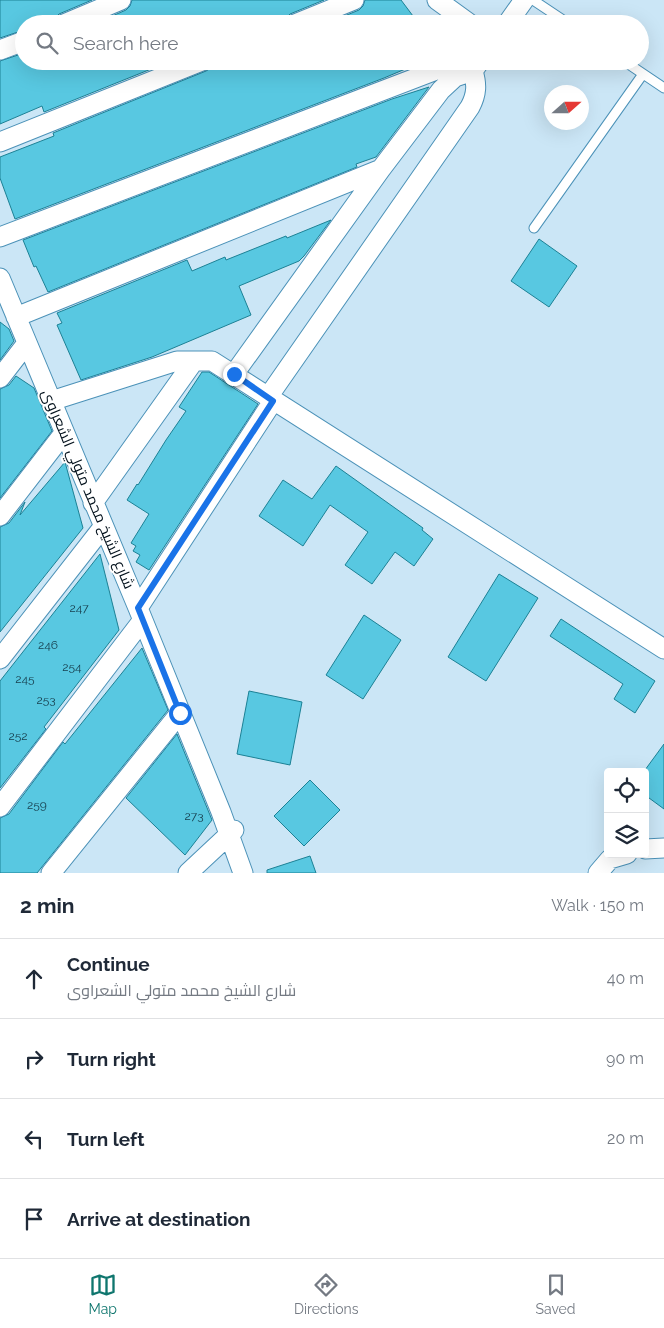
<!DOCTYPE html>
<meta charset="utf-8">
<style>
:root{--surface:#fff;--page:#f6f6f7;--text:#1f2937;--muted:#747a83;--line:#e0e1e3;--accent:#0f766e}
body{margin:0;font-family:Raleway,Cairo,sans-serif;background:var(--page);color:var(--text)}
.controls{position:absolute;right:15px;bottom:15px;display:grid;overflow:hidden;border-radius:5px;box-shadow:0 5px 20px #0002}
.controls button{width:45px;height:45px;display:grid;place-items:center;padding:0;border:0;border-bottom:1px solid var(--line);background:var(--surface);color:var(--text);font:25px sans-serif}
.compass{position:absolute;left:544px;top:85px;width:45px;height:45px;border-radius:50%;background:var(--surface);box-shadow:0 5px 20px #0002;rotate:69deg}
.stop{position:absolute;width:15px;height:15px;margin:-11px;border:4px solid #1a73e8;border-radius:50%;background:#fff}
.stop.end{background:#1a73e8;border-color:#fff;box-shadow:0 1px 5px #0008}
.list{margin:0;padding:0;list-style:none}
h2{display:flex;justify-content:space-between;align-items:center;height:65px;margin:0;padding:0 20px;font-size:21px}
h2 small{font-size:16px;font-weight:400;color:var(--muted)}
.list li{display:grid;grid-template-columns:32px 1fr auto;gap:15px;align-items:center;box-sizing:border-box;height:80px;padding:0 20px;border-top:1px solid var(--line)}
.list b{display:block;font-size:19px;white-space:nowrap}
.list p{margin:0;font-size:16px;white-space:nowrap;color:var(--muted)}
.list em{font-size:16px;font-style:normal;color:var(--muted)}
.icon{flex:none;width:28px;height:28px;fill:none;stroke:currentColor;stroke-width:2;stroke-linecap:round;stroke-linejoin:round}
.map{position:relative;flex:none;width:664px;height:873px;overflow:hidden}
.search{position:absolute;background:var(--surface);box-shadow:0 5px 20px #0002;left:15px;right:15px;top:15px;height:55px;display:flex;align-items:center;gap:12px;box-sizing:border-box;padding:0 18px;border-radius:28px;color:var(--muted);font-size:19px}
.sheet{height:385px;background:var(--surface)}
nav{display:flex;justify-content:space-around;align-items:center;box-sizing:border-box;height:70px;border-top:1px solid var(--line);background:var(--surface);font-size:14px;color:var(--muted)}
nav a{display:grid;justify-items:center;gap:2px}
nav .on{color:var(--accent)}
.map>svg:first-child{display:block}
.building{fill:#58c8e1;stroke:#1c8195}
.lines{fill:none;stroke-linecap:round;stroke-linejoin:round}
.lane-casing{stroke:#4c92b8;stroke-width:11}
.street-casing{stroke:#4c92b8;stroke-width:21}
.lane{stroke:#fff;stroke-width:9}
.street{stroke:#fff;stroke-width:19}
.route{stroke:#1a73e8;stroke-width:6}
.labels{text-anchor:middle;stroke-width:4;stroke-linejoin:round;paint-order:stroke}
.number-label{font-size:12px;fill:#163d4c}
.street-label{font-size:15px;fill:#000f1a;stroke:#fff}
</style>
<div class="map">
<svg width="664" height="873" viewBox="0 0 664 873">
<rect width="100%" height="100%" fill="#cbe6f6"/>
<!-- building -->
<path class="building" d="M0,0H92L59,14L55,18L53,24H24V30L0,38Z
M132,0H324L290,14L286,18L284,24H94L126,10L130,6Z
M365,0H401L419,24H325L359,10L363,6Z
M24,53V61H171L44,112L42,106L0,124V61Z
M213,61L422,62L384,78L15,219L0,178V157L54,136L53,133L206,71L211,68Z
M429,87L376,157L356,164L357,167L48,292L36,266L34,267L23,240L392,99Z
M331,220L304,256L299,261L239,286L251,315L152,357L81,380L57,325L62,323L57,313L187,260L192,271L225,257L226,260L286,236L287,238Z
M539,239L577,266L549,307L511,281Z
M0,322L9,329L14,341L0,360Z
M202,372H209L258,404L149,570L136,562L140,555L133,551L136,546L131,543L149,514L127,500L137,484L138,485L166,440L186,411L179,407Z
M16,376L34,388L52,431L0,498V389L9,385Z
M65,462L83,528L0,632V527L9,523L25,502L20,515Z
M336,466L423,528L422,530L433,539L414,566L395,552L372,584L345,565L368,532L330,505L303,546L259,516L283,480L312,499Z
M100,554L119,630L44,727L46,729L0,788V681Z
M499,574L538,598L486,681L448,657Z
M364,615L401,640L363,699L326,675Z
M561,619L655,681L635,713L614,699L623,684L550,636Z
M142,648L168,710L37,873H0V818L9,814L63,742L65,744Z
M249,691L302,702L290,765L237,754Z
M177,734L212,820L185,855L126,798Z
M664,744V809L645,795V770Z
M310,780L340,810L304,846L274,816Z
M310,856L316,873H267V870Z"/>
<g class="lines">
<!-- lane casing -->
<g class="lane-casing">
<path id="lane" d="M533,0L569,24
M624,61L664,88
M534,228L643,74"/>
</g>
<!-- street casing -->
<g class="street-casing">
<path id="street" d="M437,0L470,24
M64,24L121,0
M295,24L354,0
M507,24L524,0
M0,50L24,41
M0,142L202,61
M0,237L460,61
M0,278L138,608L221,812L243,873
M16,317L381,169
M234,374L381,169L441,90L455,77L473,71L480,61
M0,378L27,343
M268,397L470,107C477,94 477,84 473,71
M51,401L177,361H212L664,649
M93,503L194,361
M0,516L64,433
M138,608L273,401
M0,659L103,527
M0,807L142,621
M645,849L664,848
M51,873L180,713
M188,873L234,830
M598,873L610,859L627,854"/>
</g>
<!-- lane -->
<use href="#lane" class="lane"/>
<!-- street -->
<use href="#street" class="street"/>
</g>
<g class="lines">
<!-- route -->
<path class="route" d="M180,713L138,608L273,401L234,374"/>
</g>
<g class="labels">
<!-- number labels -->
<g class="number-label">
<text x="79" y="612">247</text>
<text x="48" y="649">246</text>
<text x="72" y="671">254</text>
<text x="25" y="683">245</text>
<text x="46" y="704">253</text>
<text x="18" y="740">252</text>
<text x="37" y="809">259</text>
<text x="194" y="820">273</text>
</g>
<!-- street labels -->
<g class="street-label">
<text transform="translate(88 489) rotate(67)" y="5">شارع الشيخ محمد متولي الشعراوى</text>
</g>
</g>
</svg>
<div class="controls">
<button><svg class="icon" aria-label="locate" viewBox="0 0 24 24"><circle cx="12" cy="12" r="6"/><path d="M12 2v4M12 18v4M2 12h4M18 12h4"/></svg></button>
<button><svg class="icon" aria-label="layers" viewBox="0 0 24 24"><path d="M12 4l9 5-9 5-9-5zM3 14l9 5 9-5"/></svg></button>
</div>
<svg class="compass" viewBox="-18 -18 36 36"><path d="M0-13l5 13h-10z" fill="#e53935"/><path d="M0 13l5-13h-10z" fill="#747a83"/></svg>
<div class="stop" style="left:180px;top:713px"></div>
<div class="stop end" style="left:234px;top:374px"></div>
<div class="search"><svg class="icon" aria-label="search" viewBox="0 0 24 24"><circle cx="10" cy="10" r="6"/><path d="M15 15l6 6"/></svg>Search here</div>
</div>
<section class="sheet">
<h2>2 min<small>Walk · 150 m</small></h2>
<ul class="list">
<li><svg class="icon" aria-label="ahead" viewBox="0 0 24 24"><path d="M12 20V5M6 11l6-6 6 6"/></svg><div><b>Continue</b><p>شارع الشيخ محمد متولي الشعراوى</p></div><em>40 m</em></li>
<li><svg class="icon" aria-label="right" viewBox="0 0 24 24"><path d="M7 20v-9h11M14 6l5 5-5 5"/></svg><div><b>Turn right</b></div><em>90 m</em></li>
<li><svg class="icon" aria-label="left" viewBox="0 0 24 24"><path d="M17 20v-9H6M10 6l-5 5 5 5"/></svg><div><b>Turn left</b></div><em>20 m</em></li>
<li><svg class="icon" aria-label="arrive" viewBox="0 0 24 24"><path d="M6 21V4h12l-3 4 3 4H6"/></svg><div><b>Arrive at destination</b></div></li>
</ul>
</section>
<nav>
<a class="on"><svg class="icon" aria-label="map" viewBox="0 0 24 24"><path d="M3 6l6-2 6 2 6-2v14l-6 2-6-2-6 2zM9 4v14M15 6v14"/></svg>Map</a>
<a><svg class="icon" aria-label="directions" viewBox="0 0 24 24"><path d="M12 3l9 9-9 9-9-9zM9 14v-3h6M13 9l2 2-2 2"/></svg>Directions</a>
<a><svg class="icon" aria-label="saved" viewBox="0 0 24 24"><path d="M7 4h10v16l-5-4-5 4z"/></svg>Saved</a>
</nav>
